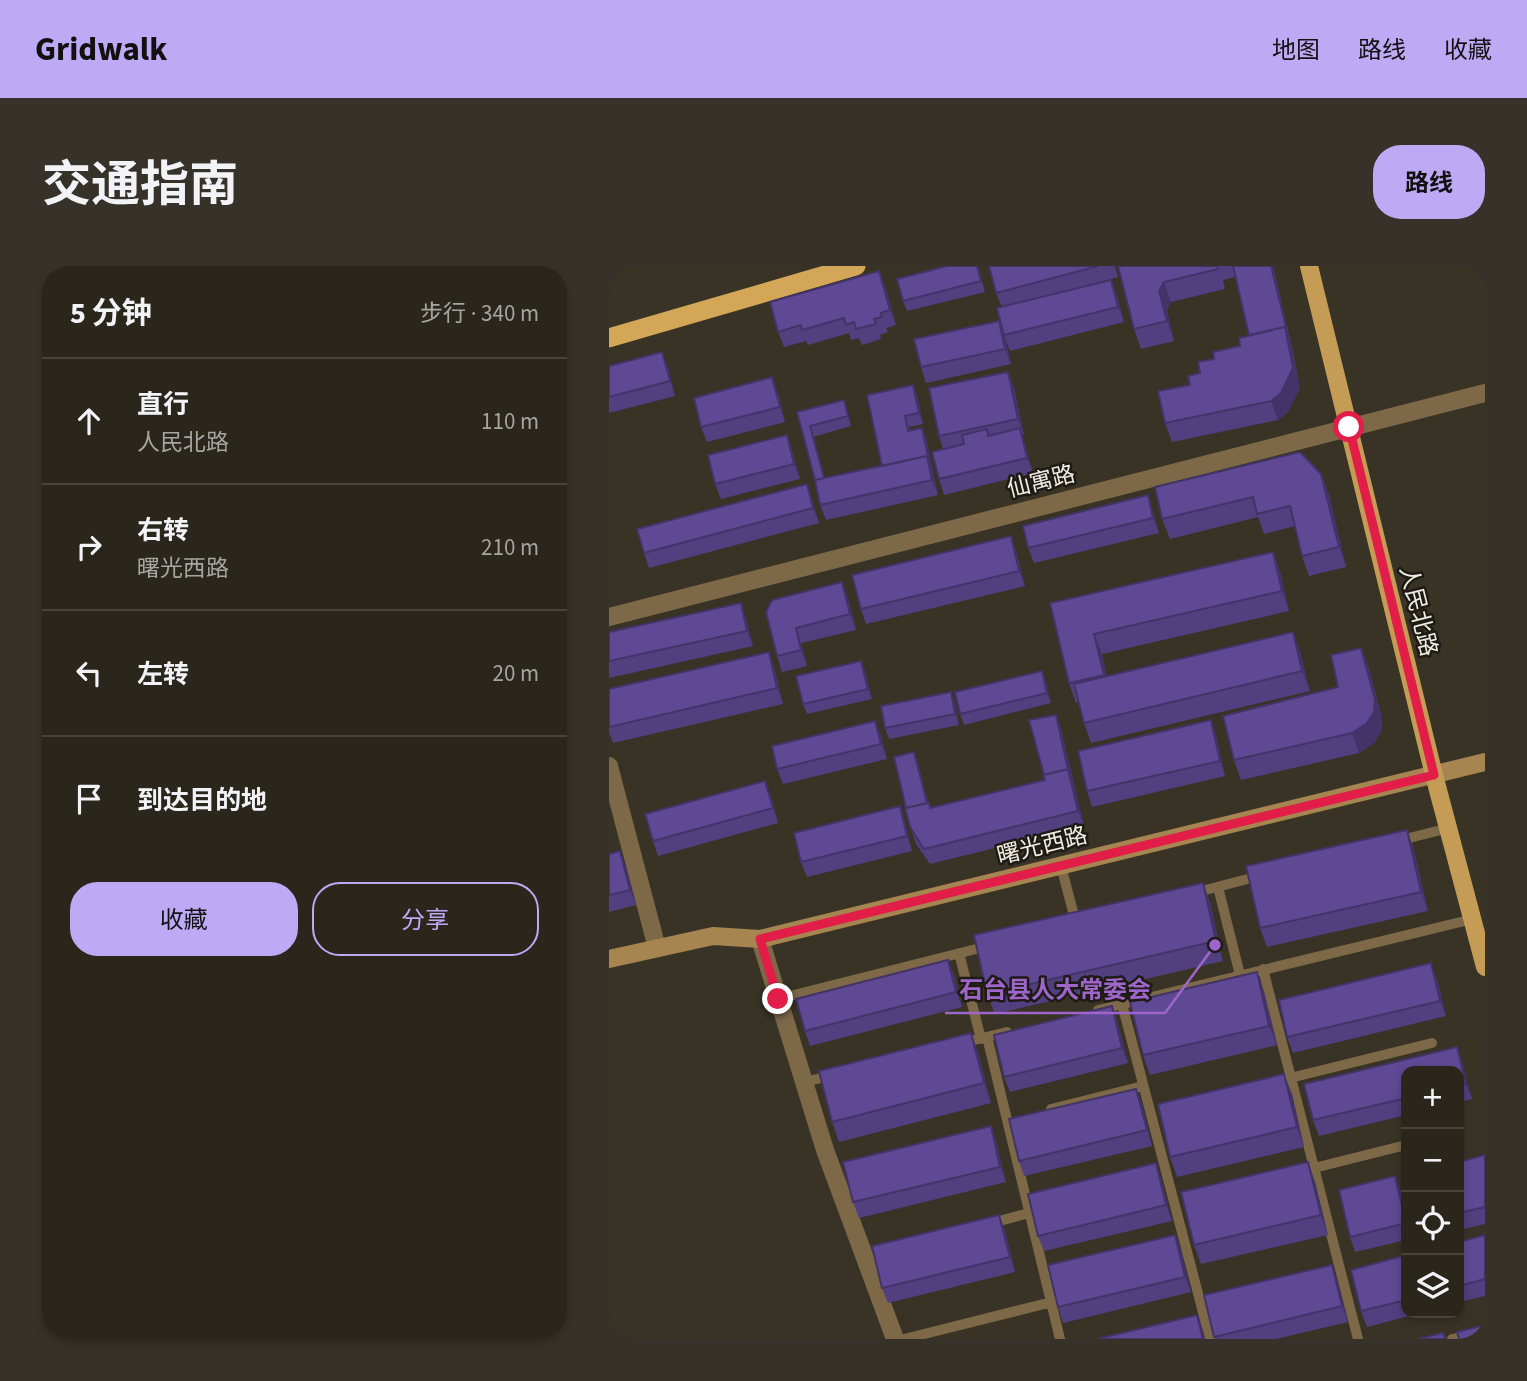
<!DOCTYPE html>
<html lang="zh">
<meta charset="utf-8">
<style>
:root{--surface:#2a261c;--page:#363229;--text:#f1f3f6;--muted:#a5a5a3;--line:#46433b;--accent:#bea9f5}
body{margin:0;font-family:"Source Sans 3","Noto Sans SC",sans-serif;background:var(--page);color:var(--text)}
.controls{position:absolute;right:21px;bottom:21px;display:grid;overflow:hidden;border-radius:14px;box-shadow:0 4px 10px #0003}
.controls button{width:63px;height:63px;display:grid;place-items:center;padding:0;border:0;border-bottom:2px solid var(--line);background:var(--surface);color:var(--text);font:35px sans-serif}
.stop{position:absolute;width:21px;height:21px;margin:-16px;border:5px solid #e11d48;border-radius:50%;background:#fff}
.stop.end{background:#e11d48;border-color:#fff;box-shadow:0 2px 7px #0008}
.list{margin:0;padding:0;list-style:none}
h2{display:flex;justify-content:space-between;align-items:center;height:91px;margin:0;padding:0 28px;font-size:30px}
h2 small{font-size:23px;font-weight:400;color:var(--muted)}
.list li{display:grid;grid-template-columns:46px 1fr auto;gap:21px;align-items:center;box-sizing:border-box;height:126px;padding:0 28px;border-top:2px solid var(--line)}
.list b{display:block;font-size:26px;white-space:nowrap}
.list p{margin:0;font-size:23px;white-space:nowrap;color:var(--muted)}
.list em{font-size:23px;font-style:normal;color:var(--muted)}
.actions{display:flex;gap:14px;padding:21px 28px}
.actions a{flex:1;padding:16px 0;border:2px solid var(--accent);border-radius:28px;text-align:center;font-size:24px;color:var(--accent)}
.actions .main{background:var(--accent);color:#111}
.icon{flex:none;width:38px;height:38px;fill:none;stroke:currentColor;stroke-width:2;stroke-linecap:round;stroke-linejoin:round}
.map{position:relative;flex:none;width:876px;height:1073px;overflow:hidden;border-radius:28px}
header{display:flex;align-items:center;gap:42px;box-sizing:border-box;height:98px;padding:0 35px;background:var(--accent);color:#111}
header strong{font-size:33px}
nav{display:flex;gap:38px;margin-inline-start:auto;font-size:24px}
.intro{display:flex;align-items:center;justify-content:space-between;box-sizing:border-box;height:168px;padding:0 42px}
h1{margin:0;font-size:49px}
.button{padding:18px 32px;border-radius:28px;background:var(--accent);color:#111;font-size:24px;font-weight:700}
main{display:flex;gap:42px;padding:0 42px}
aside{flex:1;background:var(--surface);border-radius:28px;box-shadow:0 4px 10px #0003}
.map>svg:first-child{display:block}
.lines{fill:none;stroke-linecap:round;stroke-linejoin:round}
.service{stroke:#7d6848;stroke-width:10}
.minor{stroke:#7d6848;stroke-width:18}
.tertiary{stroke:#7d6848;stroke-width:18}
.secondary{stroke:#a68551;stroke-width:18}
.primary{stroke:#c59c56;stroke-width:18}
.trunk{stroke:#d4a658;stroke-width:19}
.wall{fill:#523f80}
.shaded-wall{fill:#423368}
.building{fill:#5f4995;stroke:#423368;stroke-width:2}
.route{stroke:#e11d48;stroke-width:9}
.labels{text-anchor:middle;stroke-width:5;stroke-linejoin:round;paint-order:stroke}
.street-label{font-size:23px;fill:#f0ede4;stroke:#1d1b14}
.leader{fill:none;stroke:#9e66ca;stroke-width:2.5}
.callout-dot{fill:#9e66ca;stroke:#1d1b14;stroke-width:2.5}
.callout-label{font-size:24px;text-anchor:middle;font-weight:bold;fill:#9e66ca;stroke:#1d1b14;stroke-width:5;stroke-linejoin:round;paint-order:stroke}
</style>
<header>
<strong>Gridwalk</strong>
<nav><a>地图</a><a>路线</a><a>收藏</a></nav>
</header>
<div class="intro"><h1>交通指南</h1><a class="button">路线</a></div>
<main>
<aside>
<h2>5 分钟<small>步行 · 340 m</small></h2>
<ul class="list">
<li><svg class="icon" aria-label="ahead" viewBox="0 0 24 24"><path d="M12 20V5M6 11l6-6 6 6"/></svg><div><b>直行</b><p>人民北路</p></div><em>110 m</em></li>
<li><svg class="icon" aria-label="right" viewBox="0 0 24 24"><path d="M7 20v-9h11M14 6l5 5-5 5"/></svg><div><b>右转</b><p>曙光西路</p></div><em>210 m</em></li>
<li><svg class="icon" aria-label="left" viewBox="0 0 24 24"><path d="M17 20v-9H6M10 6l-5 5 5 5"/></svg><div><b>左转</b></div><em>20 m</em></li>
<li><svg class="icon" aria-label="arrive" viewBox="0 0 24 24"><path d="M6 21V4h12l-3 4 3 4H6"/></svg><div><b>到达目的地</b></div></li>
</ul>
<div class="actions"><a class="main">收藏</a><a>分享</a></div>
</aside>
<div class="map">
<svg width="876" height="1073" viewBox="0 0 876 1073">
<rect width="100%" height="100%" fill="#383325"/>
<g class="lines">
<!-- service -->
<path class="service" d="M788,575L840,562
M452,600L467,657
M609,621L631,709
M585,627L654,609
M350,687L372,773
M654,703L749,1073
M169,733L379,680
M513,738L601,1073
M489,744L864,653
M378,771L451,1073
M353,777L398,766
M677,813L823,777
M195,816L225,809
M442,843L534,820
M701,903L797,879
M379,958L420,947
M295,1073L443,1036
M843,1073L876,1065"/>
<!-- minor -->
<path class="minor" d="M0,500L48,682
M151,673L216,884L286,1073"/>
<!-- tertiary -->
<path class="tertiary" d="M0,351L876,127"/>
<!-- secondary -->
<path class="secondary" d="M0,693L104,670L151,673L876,496"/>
<!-- primary -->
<path class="primary" d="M700,0L825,509L876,701"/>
<!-- trunk -->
<path class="trunk" d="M0,72L247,0"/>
</g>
<!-- wall -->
<path class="wall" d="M338,0H369L376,26L298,45L294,35Z
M380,0H506L509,11L465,23L508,29L515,56L401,85L396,72L402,98L317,117L312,101L395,67L393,41L387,27Z
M509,0H664L683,81L691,122L679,146L669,154L563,176L556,157L581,119L605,93L631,80L640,69L626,11L614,14L616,23L562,36L558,44L565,75L532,83L525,63Z
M270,5L276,20L287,59L277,62L279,66L271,69L272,73L253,79L250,72L242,74L240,67L199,79L197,75L175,81L169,66Z
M0,100L59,101L66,130L0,147Z
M304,119L308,129L314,158L300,161L301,164L313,162L317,172L329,229L217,254L211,239L206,214L188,146L238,144L242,160L204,171L216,212L273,200Z
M405,121L415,169H413L424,207L335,229L330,213L334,183L330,170Z
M169,127L176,156L98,176L92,161Z
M183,184L191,213L112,233L106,218Z
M712,208L720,228L737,301L700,310L693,290L686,260L655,268L649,251L561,273L553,253Z
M203,233L210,257L40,302L35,287Z
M544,245L550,267L425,297L419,282Z
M402,270L407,285L416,320L257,358L252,343Z
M664,286L671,305L680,345L493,388L497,410L684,366L691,386L701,425L482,477L475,457L470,436L467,437L460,417L441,337Z
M239,332L247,364L192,377L198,400L173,406L168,390L157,346Z
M137,352L144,380L0,412V366Z
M752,382L760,402L773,453L772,465L766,476L750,487L632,514L625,494L729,421Z
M160,386L165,401L174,438L4,477L0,466V423Z
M252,395L256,405L263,433L198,448L194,438Z
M433,405L442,437L355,459L351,448Z
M346,437L350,459L280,473L276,462Z
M602,454L607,470L616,510L483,541L478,525Z
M266,455L272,470L278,493L174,518L168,503Z
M451,459L475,560L321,598L307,578L302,563L297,542L305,486L309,497L319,537L322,542L436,514Z
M162,530L169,557L49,590L44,575Z
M291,540L296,556L303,585L198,611L192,596Z
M798,564L805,584L819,645L658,681L651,662Z
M0,588L17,601L27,639L0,646Z
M594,617L601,636L614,695L386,748L378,728Z
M339,694L345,709L353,741L201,780L196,765Z
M648,706L655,726L668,779L541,809L534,789Z
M828,713L837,750L684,787L678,771Z
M503,740L508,755L519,797L401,826L395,811Z
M362,767L369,786L382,837L230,876L223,856Z
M848,781L853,796L863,833L850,836V805H797V849L710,870L704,854L695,818Z
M683,828L695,881L568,911L561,891Z
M533,838L543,880L415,910L410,895Z
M387,875L397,916L250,952L244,936Z
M876,889V958L850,964V896Z
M699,896L706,916L719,969L592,998L585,979Z
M547,897L552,913L563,955L435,985L429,970Z
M792,925L797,948V974L746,986L741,971Z
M390,949L396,964L406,1006L279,1037L273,1022Z
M876,969V1030L850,1036V976Z
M572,984L582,1026L454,1057L449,1041Z
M797,989V1047H811L758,1061L752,1045Z
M723,999L728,1014L739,1056L667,1073H606L595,1029Z"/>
<!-- shaded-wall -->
<path class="shaded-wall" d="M662,0H664L683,81L691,122L679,146L669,154L662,135Z
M270,5L276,20L287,59L281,44Z
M502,14L508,29L515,56L509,41Z
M555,16L562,36L558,44L565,75L558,55L550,25Z
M390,55L396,70L402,98L396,83Z
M53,86L59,101L66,130L61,115Z
M399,106L405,121L415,169L409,153Z
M163,111L169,127L176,156L171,141Z
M304,119L308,129L314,158L310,147Z
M201,160L204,171L220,227L216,217Z
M313,162L317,172L324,205L320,195Z
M411,162L416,178L424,207L418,192Z
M178,169L183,184L191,213L185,198Z
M318,190L324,205L329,229L323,214Z
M712,208L720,228L737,301L730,281Z
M198,218L203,233L210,257L204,242Z
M539,229L544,245L550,267L544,252Z
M402,270L407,285L416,320L410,305Z
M664,286L671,305L680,345L673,325Z
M233,316L239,332L247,364L241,348Z
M132,337L137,352L144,380L138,365Z
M187,362L192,377L198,400L192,384Z
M684,366L691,386L701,425L693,405Z
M485,368L493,388L502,429L495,409Z
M752,382L760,402L773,453L772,465L766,476L750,487L743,467Z
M160,386L165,401L174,438L168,422Z
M252,395L256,405L263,433L259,423Z
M433,405L437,415L442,437L438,427Z
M342,426L346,437L350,459L346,448Z
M447,449L451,459L475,560L469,545L459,503Z
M602,454L607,470L616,510L611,495Z
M266,455L272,470L278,493L272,478Z
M305,486L309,497L323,553L319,542Z
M156,515L162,530L169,557L164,542Z
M291,540L296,556L303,585L298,570Z
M798,564L805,584L819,645L812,626Z
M11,585L17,601L27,639L21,624Z
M594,617L601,636L614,695L607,675Z
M339,694L345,709L353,741L347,726Z
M822,697L828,713L837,750L831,735Z
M648,706L655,726L668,779L660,760Z
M503,740L508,755L519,797L513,782Z
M362,767L369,786L382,837L375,817Z
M848,781L853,796L863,833L857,818Z
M675,808L683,828L695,881L688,861Z
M527,823L533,838L543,880L538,864Z
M382,860L387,875L397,916L391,901Z
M699,896L706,916L719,969L712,949Z
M547,897L552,913L563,955L557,939Z
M786,910L792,925L797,948V956Z
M390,949L396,964L406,1006L401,991Z
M566,969L572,984L582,1026L576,1011Z
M723,999L728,1014L739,1056L733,1040Z
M588,1049L594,1064L596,1073H594Z"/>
<!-- building -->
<path class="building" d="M338,0H368L372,15L294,35L288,13Z
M380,0H489L387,27Z
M509,0H608L609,3L555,16L550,25L558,55L525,63Z
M624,0H662L678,65L676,61L640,69Z
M270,5L281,44L272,47L273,51L265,53L267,58L247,63L245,56L237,59L235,52L193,64L192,59L169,66L161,36Z
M502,14L509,41L395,69L388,42Z
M390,55L396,83L312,101L305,73Z
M676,61L684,102L672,127L662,135L556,157L549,125L581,119L579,110L591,107L589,96L605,93L604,86L631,80L630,72Z
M53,86L61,115L0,131V100Z
M399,106L409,153L330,170L320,122Z
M163,111L171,141L92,161L85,132Z
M304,119L310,147L296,150L299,165L313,162L320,195L318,190L273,200L258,129Z
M235,134L239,150L201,160L215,212L206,214L188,146Z
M411,162L418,192L330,213L323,186L355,178L353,169L378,163L379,170Z
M178,169L185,198L106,218L99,189Z
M691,186L712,208L730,281L693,290L681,240L648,248L644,231L553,253L546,221Z
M318,190L323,214L211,239L206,214Z
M198,218L204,242L35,287L28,263Z
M539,229L544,252L419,282L414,260Z
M402,270L410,305L252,343L243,309Z
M664,286L673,325L485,368L495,409L460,417L441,337Z
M233,316L241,348L187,362L192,384L168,390L157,346L163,334Z
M132,337L138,365L0,395V366Z
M684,366L693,405L475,457L465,418Z
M752,382L766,434L765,446L758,457L743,467L625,494L614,450L729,421L722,389Z
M160,386L168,422L0,461V423Z
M252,395L259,423L194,438L187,410Z
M433,405L438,427L351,448L346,426Z
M342,426L346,448L276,462L272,440Z
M447,449L460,508L459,503L435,509L420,454Z
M602,454L611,495L478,525L469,485Z
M266,455L272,478L168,503L163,480Z
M305,486L318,537L297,542L285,491Z
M459,503L469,545L315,583L302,563L296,542L320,537L321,542L436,514L434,509Z
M156,515L164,542L44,575L36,548Z
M291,540L298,570L192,596L185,567Z
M798,564L812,626L651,662L637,600Z
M11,585L21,624L0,629V588Z
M594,617L607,675L378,728L365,669Z
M339,694L347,726L196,765L187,733Z
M822,697L831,735L678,771L670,734Z
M648,706L660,760L534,789L521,736Z
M503,740L513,782L395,811L385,769Z
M362,767L375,817L223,856L210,805Z
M848,781L857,818L850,819V805H797V832L704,854L695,818Z
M675,808L688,861L561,891L549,838Z
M527,823L538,864L410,895L400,853Z
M382,860L391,901L244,936L234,896Z
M876,889V941L850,947V896Z
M699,896L712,949L585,979L572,926Z
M547,897L557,939L429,970L419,928Z
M786,910L797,957L741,971L730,924Z
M390,949L401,991L273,1022L263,980Z
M566,969L576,1011L449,1041L439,999Z
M876,969V1013L850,1020V976Z
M797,989V1034L752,1045L742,1004Z
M723,999L733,1040L605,1071L595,1029Z
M588,1049L594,1073H488Z
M876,1059V1073H850L848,1066Z
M834,1067L836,1073H809Z"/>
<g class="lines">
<!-- route -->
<path class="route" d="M169,733L151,673L825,509L740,161"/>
</g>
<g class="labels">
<!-- street labels -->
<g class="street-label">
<text transform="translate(432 215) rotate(-14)" y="8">仙寓路</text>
<text transform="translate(810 345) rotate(76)" y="8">人民北路</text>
<text transform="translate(433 579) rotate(-14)" y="8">曙光西路</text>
</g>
</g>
<!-- callouts -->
<path class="leader" d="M606 679L556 747H336"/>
<circle class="callout-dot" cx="606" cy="679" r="7"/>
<g class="callout-label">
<text x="446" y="732">石台县人大常委会</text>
</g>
</svg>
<div class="controls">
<button>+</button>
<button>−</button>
<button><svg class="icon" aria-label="locate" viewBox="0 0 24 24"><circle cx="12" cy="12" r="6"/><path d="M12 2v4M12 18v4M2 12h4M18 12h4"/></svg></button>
<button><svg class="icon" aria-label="layers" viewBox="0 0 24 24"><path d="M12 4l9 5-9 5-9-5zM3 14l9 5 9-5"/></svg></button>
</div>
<div class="stop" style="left:740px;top:161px"></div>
<div class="stop end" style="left:169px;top:733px"></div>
</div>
</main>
